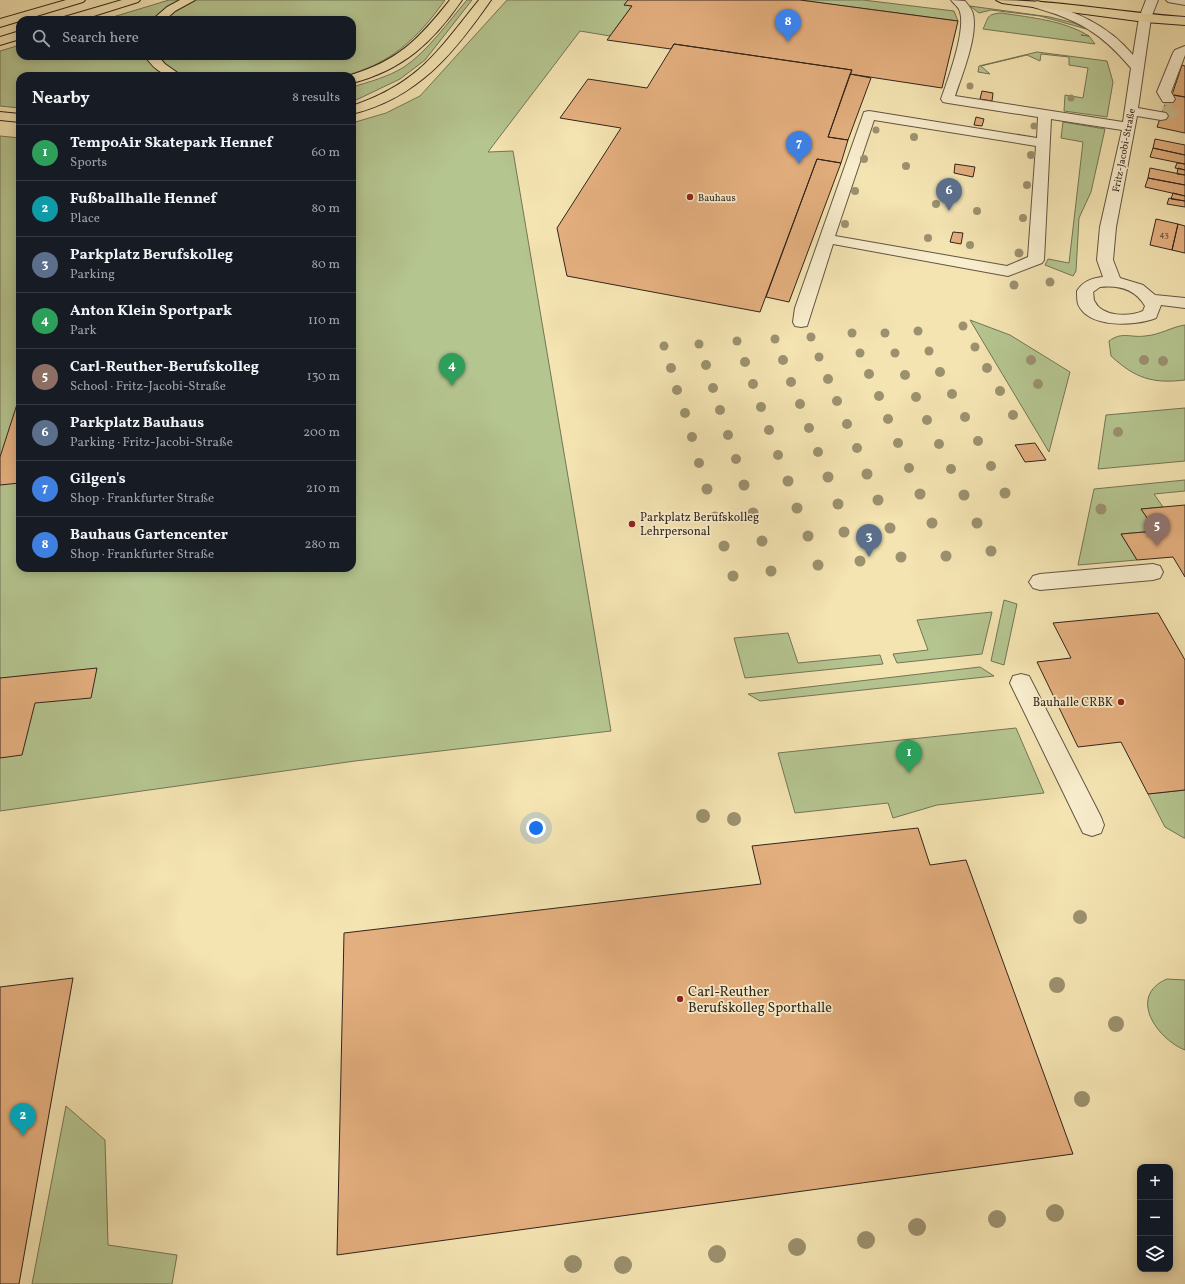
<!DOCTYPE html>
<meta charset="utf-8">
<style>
:root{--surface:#171b24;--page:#242831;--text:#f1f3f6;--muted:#9ea1a6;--line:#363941;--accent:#d93025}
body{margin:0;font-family:Vollkorn,serif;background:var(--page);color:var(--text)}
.controls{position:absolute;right:12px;bottom:12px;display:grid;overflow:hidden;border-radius:8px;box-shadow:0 2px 10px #0003}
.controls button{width:36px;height:36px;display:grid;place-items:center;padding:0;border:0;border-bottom:1px solid var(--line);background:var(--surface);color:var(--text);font:20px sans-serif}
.you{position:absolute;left:536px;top:828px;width:14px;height:14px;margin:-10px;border:3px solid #fff;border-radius:50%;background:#1a73e8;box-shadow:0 0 0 6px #1a73e833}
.badge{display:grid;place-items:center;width:26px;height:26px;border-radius:50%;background:var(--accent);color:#fff;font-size:13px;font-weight:700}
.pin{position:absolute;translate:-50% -33px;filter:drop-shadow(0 1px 2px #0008)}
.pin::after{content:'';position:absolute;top:21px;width:14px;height:12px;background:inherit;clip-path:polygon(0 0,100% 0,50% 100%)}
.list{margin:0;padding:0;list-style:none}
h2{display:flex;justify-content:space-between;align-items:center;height:52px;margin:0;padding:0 16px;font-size:17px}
h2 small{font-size:13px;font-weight:400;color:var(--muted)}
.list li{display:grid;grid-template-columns:26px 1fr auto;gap:12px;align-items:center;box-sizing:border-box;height:56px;padding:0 16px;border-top:1px solid var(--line)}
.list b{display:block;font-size:15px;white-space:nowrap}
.list p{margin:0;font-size:13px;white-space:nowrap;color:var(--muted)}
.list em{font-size:13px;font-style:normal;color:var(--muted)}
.icon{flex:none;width:22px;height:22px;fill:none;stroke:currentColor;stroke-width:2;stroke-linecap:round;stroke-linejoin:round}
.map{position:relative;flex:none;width:1185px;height:1284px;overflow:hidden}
.search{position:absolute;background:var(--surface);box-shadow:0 2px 10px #0003;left:16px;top:16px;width:340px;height:44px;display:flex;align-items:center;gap:10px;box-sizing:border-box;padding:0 14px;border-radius:12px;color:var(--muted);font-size:15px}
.panel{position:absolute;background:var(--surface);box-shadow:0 2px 10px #0003;left:16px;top:72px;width:340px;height:500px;border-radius:12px}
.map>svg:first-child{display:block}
.green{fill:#b5c590;stroke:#747556}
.building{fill:#e4af7f;stroke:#33251c}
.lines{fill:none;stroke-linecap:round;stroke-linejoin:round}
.minor-tunnel{stroke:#cdbe94;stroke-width:13;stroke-dasharray:13 6;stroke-linecap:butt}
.minor-casing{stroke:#635542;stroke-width:2}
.major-casing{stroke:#33251c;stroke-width:2}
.highway-casing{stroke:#33251c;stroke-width:2}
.minor{fill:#f8edcd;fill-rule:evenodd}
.major{fill:#f4e4b2;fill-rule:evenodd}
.highway{fill:#f4e4b2;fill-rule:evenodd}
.tree{fill:#9c916f}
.poi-dot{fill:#8f2418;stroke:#f8edcd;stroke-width:1.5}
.labels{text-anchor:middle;stroke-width:3.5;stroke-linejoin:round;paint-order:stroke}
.far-number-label{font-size:9px;fill:#5f4835}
.far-street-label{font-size:10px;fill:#33251c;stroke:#f8edcd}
.far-poi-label{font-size:10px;fill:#33251c;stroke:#f8edcd;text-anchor:start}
.poi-label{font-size:12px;fill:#33251c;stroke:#f8edcd;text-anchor:start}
.near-poi-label{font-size:14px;fill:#33251c;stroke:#f8edcd;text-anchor:start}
</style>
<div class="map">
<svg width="1185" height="1284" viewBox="0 0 1185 1284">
<rect width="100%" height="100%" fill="#f4e4b2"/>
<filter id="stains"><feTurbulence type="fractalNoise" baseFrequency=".005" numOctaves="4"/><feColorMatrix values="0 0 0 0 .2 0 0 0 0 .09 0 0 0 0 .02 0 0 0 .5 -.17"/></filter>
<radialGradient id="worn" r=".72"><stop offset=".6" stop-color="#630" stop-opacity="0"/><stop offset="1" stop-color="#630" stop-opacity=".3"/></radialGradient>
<!-- green -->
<path class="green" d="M169,0H445C418,38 390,65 343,76H20V108L0,106V51L20,45V56H352V20H103Z
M467,0H472L425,60L400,79L352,102V87C369,82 388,77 404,67C427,52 449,21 467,0Z
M507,0H628L624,5L632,6L610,36L580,31L488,152L513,151L611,731L355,761L0,811V136L20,138V568H352V123L386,113L420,96Z
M799,0H863L954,11L958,21Z
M970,6L1050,17L1074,23L1090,30L1040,16L991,10L979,13Z
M1002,13C1032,18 1063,20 1089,36L1081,35L1089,36L1095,44L983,29C989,17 986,14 1002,13Z
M1037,52L1107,61L1113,82L1107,117L1064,111L1065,95L1083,98L1088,68L1069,65V57L1041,54L1040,61L1027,55L981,66L990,74L978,72L979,66Z
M1063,122L1105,129L1091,192L1079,218L1076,271L1073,276L1045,265L1048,259L1069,263L1083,142L1061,138Z
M970,320L1010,335L1070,372L1049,452Z
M1185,325V380C1152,384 1135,378 1111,356L1109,341C1123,331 1130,338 1145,336C1160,335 1171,327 1185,325Z
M1185,408V461L1098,469L1106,415Z
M1185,480V491L1154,494L1163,507L1141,509L1156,531L1121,534L1137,560L1078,565L1094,489Z
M1004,600L1017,604L1004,665L991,661Z
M992,612L982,654L897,663L893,654L928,650L917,620Z
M788,633L798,663L880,655L883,664L745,678L734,638Z
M980,667L994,676L760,701L748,694Z
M1016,728L1044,793L937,805L893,818L888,803L795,813L778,753Z
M1185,790V838H1184L1165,827L1148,794Z
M1167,979L1185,980V1050C1157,1039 1127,996 1167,979Z
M66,1106L105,1140L108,1245L177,1255L172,1284H32Z"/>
<!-- building -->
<path class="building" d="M628,0H800L958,21L942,88L850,74L852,70L674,44L671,49L607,40L632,6L624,5Z
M674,44L852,70L828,137L848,140L841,163L817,159L760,312L567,276L557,228L621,128L560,118L588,79L647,88Z
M1182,65L1185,66V97L1172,95Z
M850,74L871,78L848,140L828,137Z
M982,91L993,93L992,101L980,99Z
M1169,94L1185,97V133L1157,127Z
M976,117L984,119L982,126L974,125Z
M1155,139L1185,145V155L1153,148Z
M1153,148L1185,155V164L1150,157Z
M817,159L841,163L789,302L766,297Z
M1177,163L1185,164V170L1175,168Z
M955,164L975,167L973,177L954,173Z
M1150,168L1185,175V185L1148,178Z
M1178,168L1185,170V175L1177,174Z
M1148,178L1185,185V196L1145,187Z
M1173,193L1185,196V201L1171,199Z
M1169,198L1185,201V207L1167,204Z
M1156,219L1178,224L1172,250L1150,245Z
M1178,224L1185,226V253L1172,250Z
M953,232L963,233L961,244L950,242Z
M20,395V483L0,485V457Z
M1035,443L1046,460L1025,462L1015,445Z
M1185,505V577L1173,557L1137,560L1121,534L1156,531L1141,509Z
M1158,613L1185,660V790L1148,794L1121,742L1078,747L1037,662L1071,658L1053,623Z
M97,668L91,698L35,703L22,755L0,758V678Z
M918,828L930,865L966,860L1073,1154L337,1255L344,933L761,884L752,846Z
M73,978L19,1284H0V987Z"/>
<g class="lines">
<!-- minor-tunnel -->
<path class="minor-tunnel" d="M1163,113L1172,112L1175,105L1168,99"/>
<!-- minor casing -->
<g class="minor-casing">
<path id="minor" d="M951,0L965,1C968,5 972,9 973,14C978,36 962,75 955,96L1123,122L1131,68C1100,32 1079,20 1033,7L1031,5L1037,1C1075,11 1107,24 1133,55L1139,18L1146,0H1158L1151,18L1138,108L1166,113L1168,116L1166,119L1161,120L1137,116L1116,227L1113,260L1120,278L1143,285L1155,295L1185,298V308L1161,305L1156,318C1136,326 1088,329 1078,304C1077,300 1077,295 1077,291C1083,281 1092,278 1103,277L1097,260L1100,227L1122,130L1051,119L1044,260L1042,263L1008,276L833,244L807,326L801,327L795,326L793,322L795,308L864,112L869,111L1037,138L1038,117L948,103L943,102L941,99C948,80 966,30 960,12C959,7 954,4 951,0ZM874,120L1036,146L1028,257L1007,266L835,236ZM1100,287C1119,285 1135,289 1145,306L1143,311C1130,317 1102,317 1095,302C1093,300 1094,295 1093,292Z
M1166,0H1185V5L1168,2Z
M1185,46V55L1171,92L1175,99L1173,102H1163L1157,92L1173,53L1175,50Z
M1153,564L1160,566L1163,572L1160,578L1153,580L1040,590L1033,588L1029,582L1033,576L1040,574Z
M1021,674L1029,676L1101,817L1104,825L1101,833L1092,836L1083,833L1010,683L1013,676Z"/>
</g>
<!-- major casing -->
<g class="major-casing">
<path id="major" d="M996,0C1059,0 1122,13 1185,17V25L1145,22L1002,3Z"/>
</g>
<!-- highway casing -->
<g class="highway-casing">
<path id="highway" d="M66,0H85L83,2L0,27V19Z
M122,0H140L138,2L81,20H62L64,17Z
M180,0H195L175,11L165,20H152L167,7Z
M450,0H462C433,42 403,70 352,83V76H348C398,61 418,40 450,0Z
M479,0H491C454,53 418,98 352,114V106C419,83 437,52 479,0Z
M20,31V39L0,45V37Z
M145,56H158L165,64L182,76C164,76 156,72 145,56Z
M0,112L20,114V122L0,120Z"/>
</g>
<!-- minor -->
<use href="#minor" class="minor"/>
<!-- major -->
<use href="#major" class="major"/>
<!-- highway -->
<use href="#highway" class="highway"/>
</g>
<!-- trees -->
<g class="tree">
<circle cx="970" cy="86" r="3.5"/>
<circle cx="1071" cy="98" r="3.5"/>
<circle cx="1034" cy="126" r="3.5"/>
<circle cx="876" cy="130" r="3.5"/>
<circle cx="914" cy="137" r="4"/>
<circle cx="1031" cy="155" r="4"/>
<circle cx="864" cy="159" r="4"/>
<circle cx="906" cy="166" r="4"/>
<circle cx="1027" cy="185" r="4"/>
<circle cx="855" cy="191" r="4"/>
<circle cx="936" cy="204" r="4"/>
<circle cx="977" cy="211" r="4"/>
<circle cx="1023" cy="218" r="4"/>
<circle cx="845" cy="224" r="4"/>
<circle cx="928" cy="238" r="4"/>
<circle cx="970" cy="245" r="4"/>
<circle cx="1019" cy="253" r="4.5"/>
<circle cx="1050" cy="282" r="4.5"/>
<circle cx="1014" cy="285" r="4.5"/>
<circle cx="963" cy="326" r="4.5"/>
<circle cx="918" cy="331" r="4.5"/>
<circle cx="852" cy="333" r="4.5"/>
<circle cx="885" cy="333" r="4.5"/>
<circle cx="811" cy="337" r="4.5"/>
<circle cx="775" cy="339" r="4.5"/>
<circle cx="737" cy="341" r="4.5"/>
<circle cx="699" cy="344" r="4.5"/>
<circle cx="664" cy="346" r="4.5"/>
<circle cx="975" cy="347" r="4.5"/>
<circle cx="929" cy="351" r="4.5"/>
<circle cx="860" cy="353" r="4.5"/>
<circle cx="895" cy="353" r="4.5"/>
<circle cx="819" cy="357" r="4.5"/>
<circle cx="783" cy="360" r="5"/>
<circle cx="1031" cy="360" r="5"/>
<circle cx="1144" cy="360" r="5"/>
<circle cx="1163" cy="361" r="5"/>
<circle cx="745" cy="362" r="5"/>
<circle cx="706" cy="365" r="5"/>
<circle cx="671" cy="368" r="5"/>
<circle cx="987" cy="368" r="5"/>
<circle cx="940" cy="372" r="5"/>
<circle cx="869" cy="374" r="5"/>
<circle cx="905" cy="375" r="5"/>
<circle cx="828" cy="379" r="5"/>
<circle cx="791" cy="382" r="5"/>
<circle cx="753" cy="384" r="5"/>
<circle cx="1038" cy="384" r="5"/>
<circle cx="713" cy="388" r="5"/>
<circle cx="677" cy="390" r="5"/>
<circle cx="1000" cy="391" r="5"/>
<circle cx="952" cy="394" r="5"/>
<circle cx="879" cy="396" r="5"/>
<circle cx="916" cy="397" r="5"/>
<circle cx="837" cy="401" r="5"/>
<circle cx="800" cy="404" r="5"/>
<circle cx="761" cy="407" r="5"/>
<circle cx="720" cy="410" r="5"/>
<circle cx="685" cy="413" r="5"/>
<circle cx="1013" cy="415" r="5"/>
<circle cx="965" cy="417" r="5"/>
<circle cx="888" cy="419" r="5"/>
<circle cx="927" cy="420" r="5"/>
<circle cx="847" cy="424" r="5"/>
<circle cx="809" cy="428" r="5"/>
<circle cx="769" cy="430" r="5"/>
<circle cx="1118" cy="432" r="5"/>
<circle cx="728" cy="435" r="5"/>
<circle cx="692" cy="437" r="5"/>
<circle cx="978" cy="441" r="5"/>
<circle cx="898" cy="443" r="5"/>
<circle cx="939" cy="444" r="5"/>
<circle cx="857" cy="448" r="5"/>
<circle cx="818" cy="452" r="5"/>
<circle cx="778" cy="455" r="5"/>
<circle cx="736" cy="459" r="5"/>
<circle cx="699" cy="463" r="5"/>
<circle cx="991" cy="466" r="5"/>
<circle cx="909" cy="468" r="5"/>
<circle cx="951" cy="469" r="5"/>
<circle cx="867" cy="474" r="5.5"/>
<circle cx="828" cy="477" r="5.5"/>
<circle cx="788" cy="481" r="5.5"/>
<circle cx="744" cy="485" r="5.5"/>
<circle cx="707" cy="489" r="5.5"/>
<circle cx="1005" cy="493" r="5.5"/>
<circle cx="920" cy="494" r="5.5"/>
<circle cx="964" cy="495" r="5.5"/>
<circle cx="878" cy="500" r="5.5"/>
<circle cx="838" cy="504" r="5.5"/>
<circle cx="797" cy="508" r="5.5"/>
<circle cx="1101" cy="509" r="5.5"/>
<circle cx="753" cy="513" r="5.5"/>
<circle cx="715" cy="517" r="5.5"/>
<circle cx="932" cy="523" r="5.5"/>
<circle cx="977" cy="523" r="5.5"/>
<circle cx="890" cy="528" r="5.5"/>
<circle cx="844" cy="532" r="5.5"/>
<circle cx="808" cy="536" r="5.5"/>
<circle cx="762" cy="541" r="5.5"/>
<circle cx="724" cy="546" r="5.5"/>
<circle cx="991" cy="551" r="5.5"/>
<circle cx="946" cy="556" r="5.5"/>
<circle cx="901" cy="557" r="5.5"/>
<circle cx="860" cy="561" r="5.5"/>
<circle cx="818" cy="565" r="5.5"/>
<circle cx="771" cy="571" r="5.5"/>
<circle cx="733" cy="576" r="5.5"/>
<circle cx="703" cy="816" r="7"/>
<circle cx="734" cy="819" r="7"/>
<circle cx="1080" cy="917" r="7"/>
<circle cx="1057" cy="985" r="8"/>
<circle cx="1116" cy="1024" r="8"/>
<circle cx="1082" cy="1099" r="8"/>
<circle cx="1055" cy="1213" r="9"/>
<circle cx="997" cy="1219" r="9"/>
<circle cx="917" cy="1227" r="9"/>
<circle cx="866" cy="1240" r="9"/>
<circle cx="797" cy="1247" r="9"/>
<circle cx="717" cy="1254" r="9"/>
<circle cx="573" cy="1264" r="9"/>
<circle cx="623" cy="1265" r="9"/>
</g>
<!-- markers -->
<g class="poi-dot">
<circle cx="690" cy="197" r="4"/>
<circle cx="632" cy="524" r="4"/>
<circle cx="1121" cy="702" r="4"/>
<circle cx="680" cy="999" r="4"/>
</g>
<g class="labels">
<!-- far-number labels -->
<g class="far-number-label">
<text x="1164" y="237">43</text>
</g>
<!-- far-street labels -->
<g class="far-street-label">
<text transform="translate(1123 150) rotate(-79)" y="4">Fritz-Jacobi-Straße</text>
</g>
<!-- far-poi labels -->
<g class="far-poi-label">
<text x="698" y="201">Bauhaus</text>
</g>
<!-- poi labels -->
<g class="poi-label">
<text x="640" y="521">Parkplatz Berufskolleg<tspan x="640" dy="14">Lehrpersonal</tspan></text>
<text x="1113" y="706" text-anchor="end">Bauhalle CRBK</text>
</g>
<!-- near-poi labels -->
<g class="near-poi-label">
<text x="688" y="996">Carl-Reuther<tspan x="688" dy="16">Berufskolleg Sporthalle</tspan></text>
</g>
</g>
<rect width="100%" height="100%" filter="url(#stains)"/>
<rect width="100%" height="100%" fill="url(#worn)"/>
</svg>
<div class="controls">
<button>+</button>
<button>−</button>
<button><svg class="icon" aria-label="layers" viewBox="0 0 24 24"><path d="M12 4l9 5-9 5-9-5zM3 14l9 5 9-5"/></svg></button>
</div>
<div class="you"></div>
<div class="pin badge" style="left:909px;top:773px;background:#2e9e5b">1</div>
<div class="pin badge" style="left:23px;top:1136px;background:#0f9aa8">2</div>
<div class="pin badge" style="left:869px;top:557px;background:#5c6f8a">3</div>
<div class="pin badge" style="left:452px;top:386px;background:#2e9e5b">4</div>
<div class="pin badge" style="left:1157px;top:546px;background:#8d6e63">5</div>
<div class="pin badge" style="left:949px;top:211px;background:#5c6f8a">6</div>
<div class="pin badge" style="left:799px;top:164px;background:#3f7fe0">7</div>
<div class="pin badge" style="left:788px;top:42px;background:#3f7fe0">8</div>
<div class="search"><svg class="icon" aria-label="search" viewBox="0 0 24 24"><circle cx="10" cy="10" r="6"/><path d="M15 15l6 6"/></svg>Search here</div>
<section class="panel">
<h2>Nearby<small>8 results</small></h2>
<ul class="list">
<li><span class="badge" style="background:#2e9e5b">1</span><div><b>TempoAir Skatepark Hennef</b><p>Sports</p></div><em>60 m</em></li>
<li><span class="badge" style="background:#0f9aa8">2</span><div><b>Fußballhalle Hennef</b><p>Place</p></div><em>80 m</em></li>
<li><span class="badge" style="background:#5c6f8a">3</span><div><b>Parkplatz Berufskolleg</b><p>Parking</p></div><em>80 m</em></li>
<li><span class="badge" style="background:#2e9e5b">4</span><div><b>Anton Klein Sportpark</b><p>Park</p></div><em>110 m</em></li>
<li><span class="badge" style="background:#8d6e63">5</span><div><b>Carl-Reuther-Berufskolleg</b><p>School · Fritz-Jacobi-Straße</p></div><em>130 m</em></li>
<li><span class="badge" style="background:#5c6f8a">6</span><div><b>Parkplatz Bauhaus</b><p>Parking · Fritz-Jacobi-Straße</p></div><em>200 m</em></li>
<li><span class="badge" style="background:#3f7fe0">7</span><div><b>Gilgen's</b><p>Shop · Frankfurter Straße</p></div><em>210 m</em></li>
<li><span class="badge" style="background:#3f7fe0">8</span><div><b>Bauhaus Gartencenter</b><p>Shop · Frankfurter Straße</p></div><em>280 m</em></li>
</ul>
</section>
</div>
